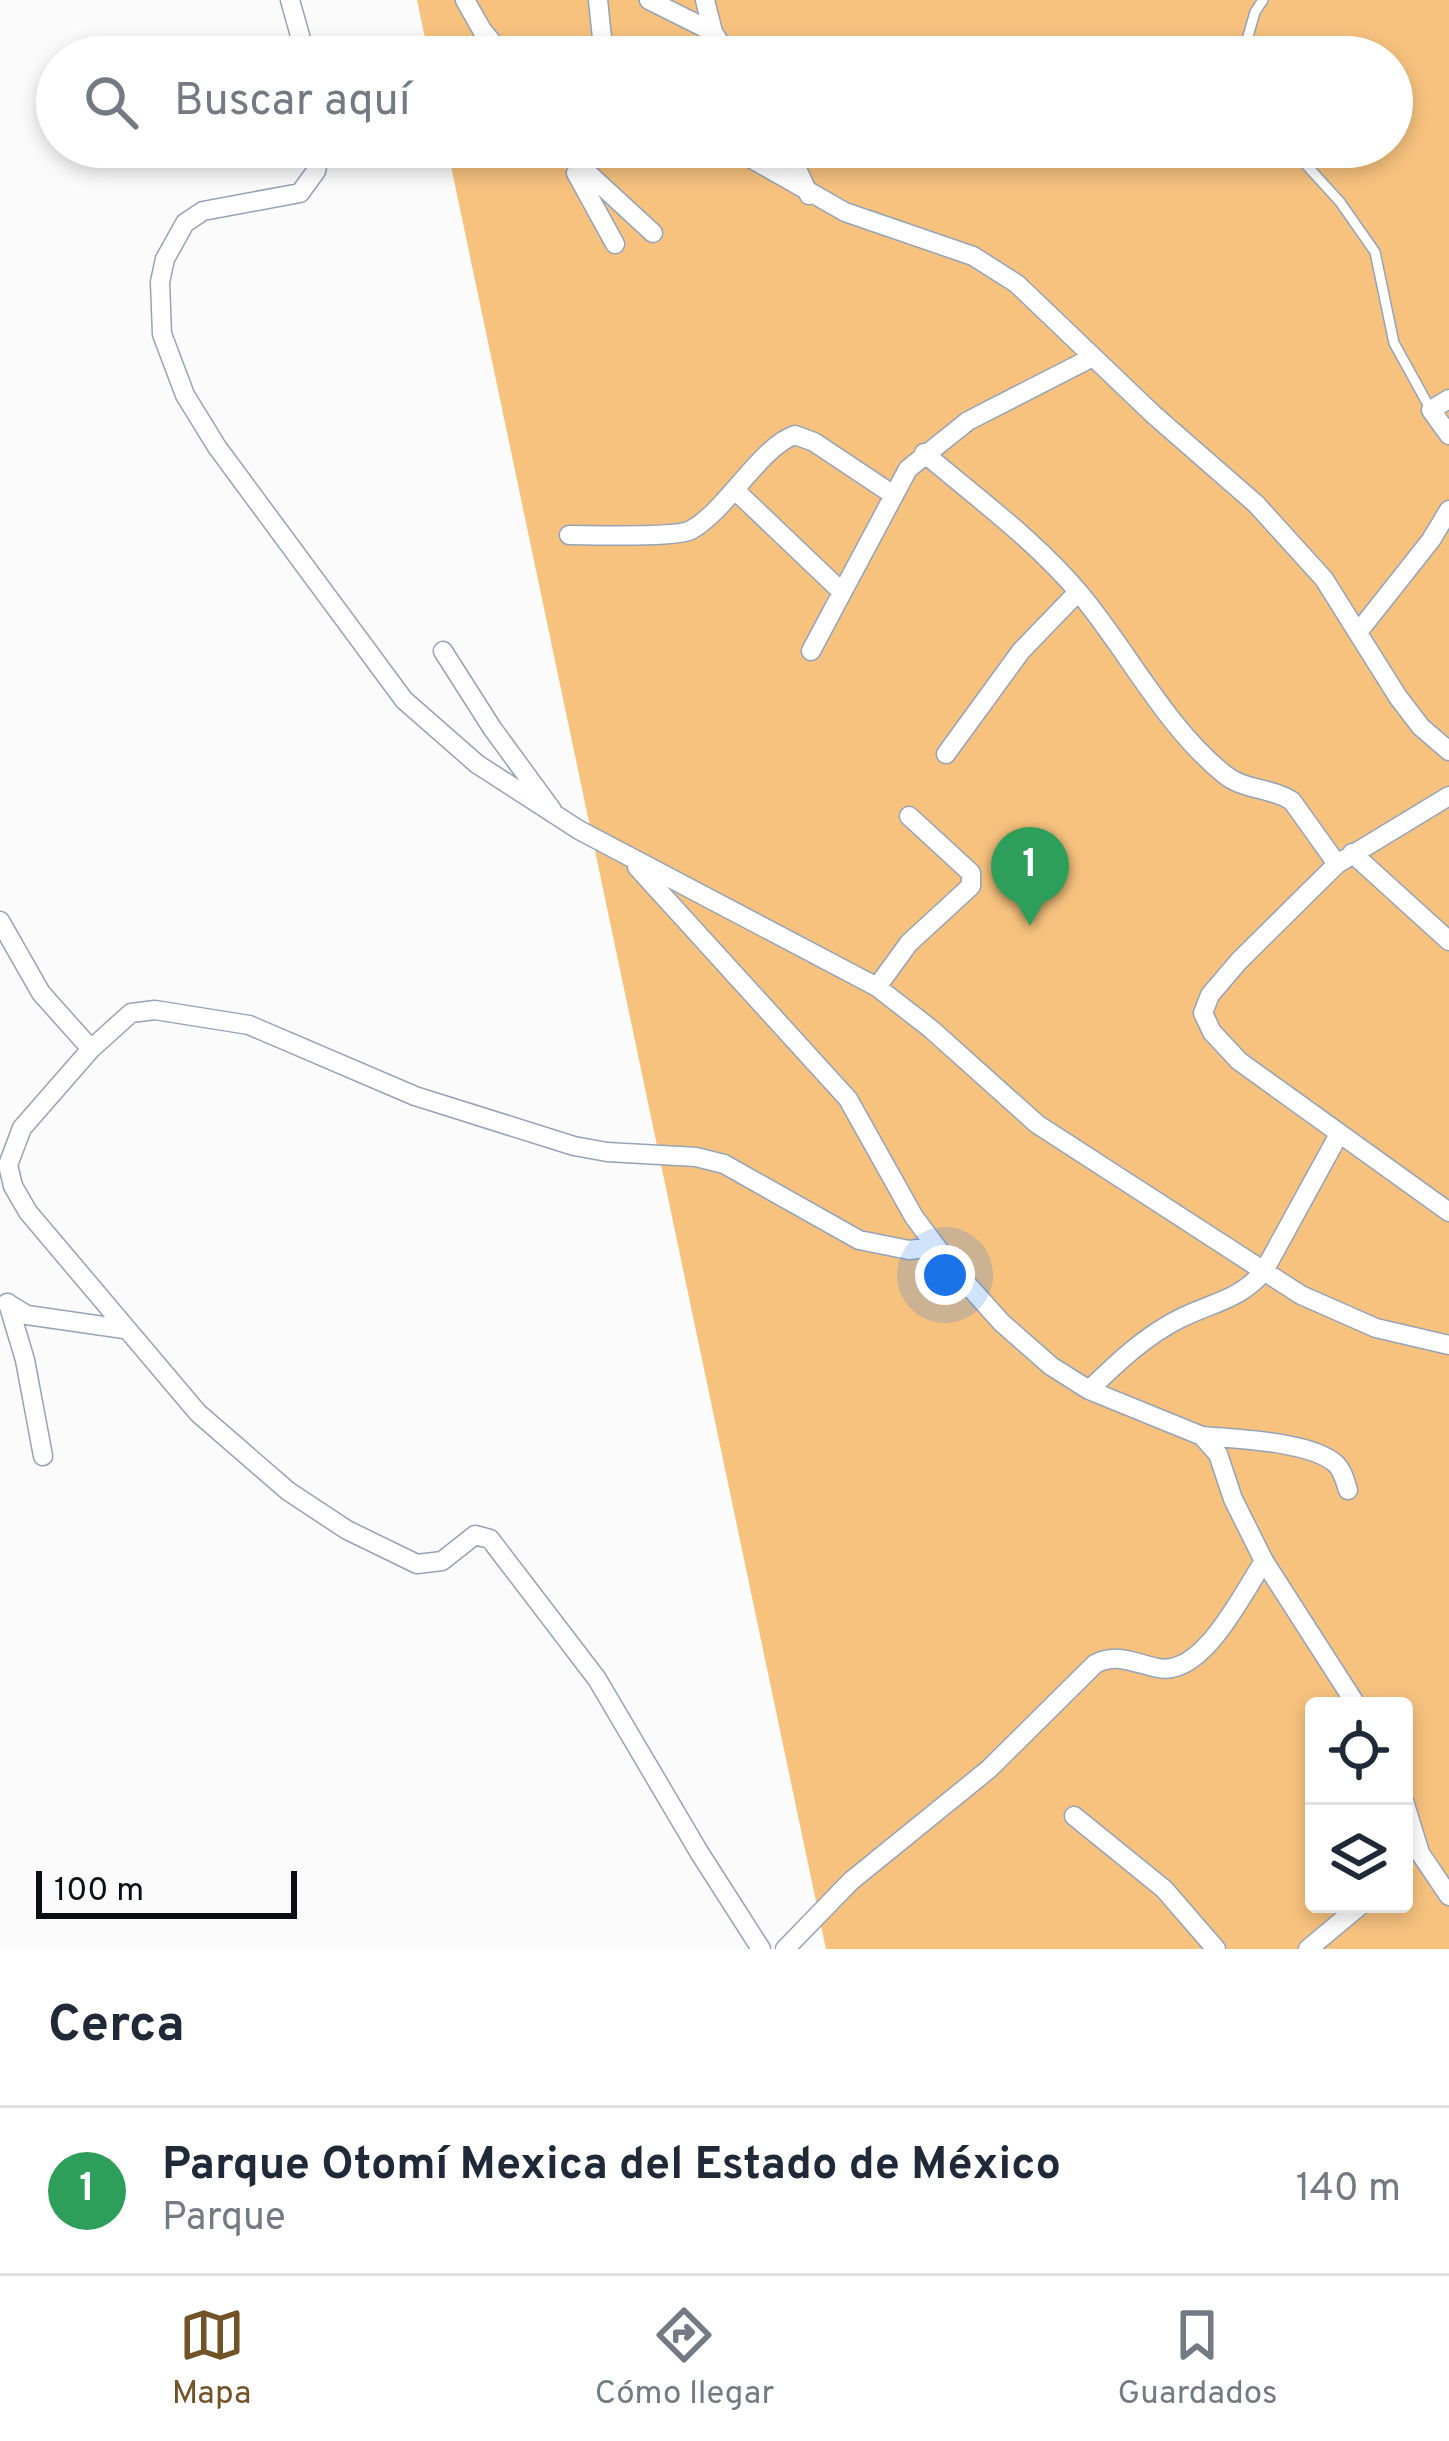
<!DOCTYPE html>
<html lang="es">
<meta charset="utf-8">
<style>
:root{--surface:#fff;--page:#f6f6f7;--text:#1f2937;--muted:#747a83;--line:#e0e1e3;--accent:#725328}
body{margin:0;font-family:Overpass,sans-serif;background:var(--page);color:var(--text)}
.controls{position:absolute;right:36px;bottom:36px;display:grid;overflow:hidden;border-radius:12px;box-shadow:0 6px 18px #0003}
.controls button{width:108px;height:108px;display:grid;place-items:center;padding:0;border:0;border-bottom:3px solid var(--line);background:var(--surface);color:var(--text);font:60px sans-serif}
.scale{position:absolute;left:36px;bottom:30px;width:261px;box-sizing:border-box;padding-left:12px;border:6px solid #0a0f16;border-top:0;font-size:33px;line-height:42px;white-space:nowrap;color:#0a0f16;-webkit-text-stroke:9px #fbfbfb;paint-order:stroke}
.you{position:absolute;left:945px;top:1275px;width:42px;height:42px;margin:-30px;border:9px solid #fff;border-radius:50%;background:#1a73e8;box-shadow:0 0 0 18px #1a73e833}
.badge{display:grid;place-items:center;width:78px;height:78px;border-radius:50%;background:var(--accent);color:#fff;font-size:39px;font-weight:700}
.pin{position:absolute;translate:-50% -99px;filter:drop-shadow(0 3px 6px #0008)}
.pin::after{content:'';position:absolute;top:63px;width:42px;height:36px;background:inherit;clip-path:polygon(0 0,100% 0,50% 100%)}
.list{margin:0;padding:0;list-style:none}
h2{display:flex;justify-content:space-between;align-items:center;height:156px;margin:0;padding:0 48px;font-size:51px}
h2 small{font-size:39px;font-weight:400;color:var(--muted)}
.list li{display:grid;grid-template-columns:78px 1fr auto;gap:36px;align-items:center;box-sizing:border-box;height:168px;padding:0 48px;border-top:3px solid var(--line)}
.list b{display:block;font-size:45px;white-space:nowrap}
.list p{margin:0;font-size:39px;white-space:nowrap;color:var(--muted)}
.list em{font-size:39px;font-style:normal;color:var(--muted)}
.icon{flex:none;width:66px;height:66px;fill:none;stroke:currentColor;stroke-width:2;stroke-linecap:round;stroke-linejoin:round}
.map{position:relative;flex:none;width:1449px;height:1949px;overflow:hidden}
.search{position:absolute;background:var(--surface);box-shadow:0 6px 18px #0003;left:36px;right:36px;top:36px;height:132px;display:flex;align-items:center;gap:30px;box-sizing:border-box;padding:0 42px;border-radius:66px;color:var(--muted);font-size:45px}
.sheet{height:324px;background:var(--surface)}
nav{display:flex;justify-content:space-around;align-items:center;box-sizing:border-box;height:168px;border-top:3px solid var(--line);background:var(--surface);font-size:33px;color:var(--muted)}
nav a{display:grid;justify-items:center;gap:6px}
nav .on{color:var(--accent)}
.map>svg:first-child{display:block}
.green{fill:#f7c27e;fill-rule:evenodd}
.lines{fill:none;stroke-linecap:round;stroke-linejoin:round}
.service-casing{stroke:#95a3b9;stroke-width:12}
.minor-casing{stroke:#95a3b9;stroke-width:21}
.service{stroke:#fff;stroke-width:9}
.minor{stroke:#fff;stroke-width:18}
</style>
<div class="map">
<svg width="1449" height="1949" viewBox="0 0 1449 1949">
<rect width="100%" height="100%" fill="#fbfbfb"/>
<!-- green -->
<path class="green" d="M417,0H1449V1949H826L447,147H1392V57H429ZM1314,1706H1404V1904H1314Z"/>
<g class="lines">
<!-- service casing -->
<g class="service-casing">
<path id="service" d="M1242,57L1255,12L1263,0
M1290,147L1340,202L1375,252L1394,343L1431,410"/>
</g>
<!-- minor casing -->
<g class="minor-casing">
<path id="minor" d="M290,0L306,57
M465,0L482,30L504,57
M598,0L604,57
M649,0L713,32
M705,0L713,32L729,57
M321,147L316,171L300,193L203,211L185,223L165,259L160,282L162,334L185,395L217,447L404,700L477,764L579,830L877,987L931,1029L1037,1124L1301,1295L1376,1328L1449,1345
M731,147L845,212L973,256L1017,284L1154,415L1256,504L1324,579L1398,697L1421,727L1449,751
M787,147L809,195
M564,151L653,233
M576,173L615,244
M1449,399L1431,410L1449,435
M924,453C977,498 1036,541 1081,595C1129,653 1165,726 1224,774C1244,791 1271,787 1292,801L1337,864
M736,491L842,592
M569,535C592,535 676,538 691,530C727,510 761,446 795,435L814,442L892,494
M1359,631L1431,540L1449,510
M443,651L492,728L552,810
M811,651L908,469L968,421L1093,357
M946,754L1021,651L1078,592
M1449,796L1337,864L1239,961L1210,995L1203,1013L1212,1032L1239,1061L1449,1212
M1352,853L1449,941
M637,867L848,1099L914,1217L950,1265L1002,1323L1051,1366L1089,1390L1202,1436L1218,1454L1233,1499L1264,1561L1357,1706
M0,921L41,993L91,1049
M877,987L909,943L971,886V873L909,816
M7,1303L27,1315L124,1329
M8,1303L25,1360L43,1456
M1089,1390C1117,1363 1146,1335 1181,1318C1213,1302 1240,1300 1264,1271L1338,1136
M1202,1436C1235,1439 1311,1441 1336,1464C1343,1471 1345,1481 1348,1490
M1404,1801L1420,1853L1449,1896
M1074,1816L1164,1889L1216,1949
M761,1949L699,1852L597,1679L490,1539L475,1535L442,1561L417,1564L347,1530L288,1491L198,1413L28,1212L13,1186L8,1165L22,1128L91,1049L131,1013L155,1010L249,1025L415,1096L574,1146L607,1152L696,1157L724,1164L859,1240L909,1250L935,1247
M785,1949L851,1881L989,1769L1095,1664C1118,1652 1136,1664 1158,1668C1203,1677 1243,1593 1264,1561
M1308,1949L1362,1904"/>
</g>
<!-- service -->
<use href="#service" class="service"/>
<!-- minor -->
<use href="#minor" class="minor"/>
</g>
</svg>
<div class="controls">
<button><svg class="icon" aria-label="locate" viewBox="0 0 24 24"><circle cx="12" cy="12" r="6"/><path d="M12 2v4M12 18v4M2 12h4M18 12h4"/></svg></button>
<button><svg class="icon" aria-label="layers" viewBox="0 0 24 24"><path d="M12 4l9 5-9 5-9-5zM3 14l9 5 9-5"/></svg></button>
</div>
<div class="scale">100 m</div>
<div class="you"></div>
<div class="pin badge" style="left:1030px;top:926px;background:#2e9e5b">1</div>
<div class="search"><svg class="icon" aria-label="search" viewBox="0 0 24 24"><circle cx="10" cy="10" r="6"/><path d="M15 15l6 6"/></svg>Buscar aquí</div>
</div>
<section class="sheet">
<h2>Cerca<small></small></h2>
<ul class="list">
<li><span class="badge" style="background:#2e9e5b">1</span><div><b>Parque Otomí Mexica del Estado de México</b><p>Parque</p></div><em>140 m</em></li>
</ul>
</section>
<nav>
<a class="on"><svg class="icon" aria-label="map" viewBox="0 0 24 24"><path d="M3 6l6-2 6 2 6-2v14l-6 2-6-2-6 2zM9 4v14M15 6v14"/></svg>Mapa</a>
<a><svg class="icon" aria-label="directions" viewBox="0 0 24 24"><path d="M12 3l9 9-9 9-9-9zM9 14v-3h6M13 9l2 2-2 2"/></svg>Cómo llegar</a>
<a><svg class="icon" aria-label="saved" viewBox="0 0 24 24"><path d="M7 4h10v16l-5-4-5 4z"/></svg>Guardados</a>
</nav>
